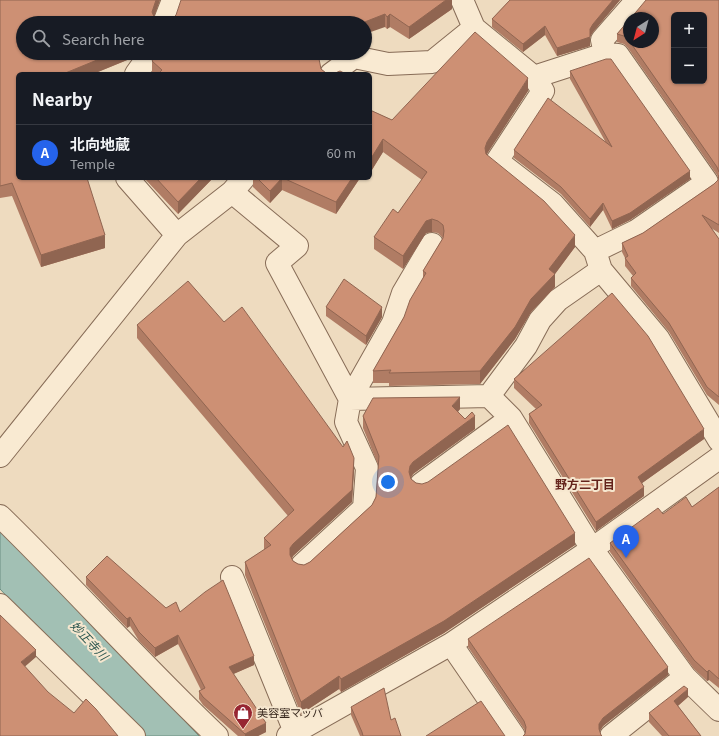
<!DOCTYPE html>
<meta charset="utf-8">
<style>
:root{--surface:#171b24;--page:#20242c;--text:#f1f3f6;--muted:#9ea1a6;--line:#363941;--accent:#2563eb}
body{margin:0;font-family:Georgia,"Noto Sans JP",serif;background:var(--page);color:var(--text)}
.controls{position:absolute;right:12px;top:12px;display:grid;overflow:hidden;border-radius:6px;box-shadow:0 1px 3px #0004}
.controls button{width:36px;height:36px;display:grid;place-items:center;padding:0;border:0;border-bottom:1px solid var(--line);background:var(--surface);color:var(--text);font:20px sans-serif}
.compass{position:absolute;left:623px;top:12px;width:36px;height:36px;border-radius:50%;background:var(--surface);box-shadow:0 1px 3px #0004;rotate:216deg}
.you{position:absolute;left:388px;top:482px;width:14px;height:14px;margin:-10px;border:3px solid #fff;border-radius:50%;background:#1a73e8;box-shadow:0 0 0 6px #1a73e833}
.badge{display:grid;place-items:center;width:26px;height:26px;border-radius:50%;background:var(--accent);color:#fff;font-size:13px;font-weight:700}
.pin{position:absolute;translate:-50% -33px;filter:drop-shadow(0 1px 2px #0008)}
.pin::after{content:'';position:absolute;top:21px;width:14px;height:12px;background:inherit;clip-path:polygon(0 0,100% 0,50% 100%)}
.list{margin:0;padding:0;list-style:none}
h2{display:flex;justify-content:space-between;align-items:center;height:52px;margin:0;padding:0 16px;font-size:17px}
h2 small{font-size:13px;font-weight:400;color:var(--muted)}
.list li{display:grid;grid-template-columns:26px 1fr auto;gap:12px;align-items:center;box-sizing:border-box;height:56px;padding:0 16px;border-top:1px solid var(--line)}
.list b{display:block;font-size:15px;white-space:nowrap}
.list p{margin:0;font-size:13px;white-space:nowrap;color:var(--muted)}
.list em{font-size:13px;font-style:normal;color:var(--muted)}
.icon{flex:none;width:22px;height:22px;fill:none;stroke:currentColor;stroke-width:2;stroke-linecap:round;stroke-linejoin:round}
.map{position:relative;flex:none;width:719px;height:736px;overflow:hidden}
.search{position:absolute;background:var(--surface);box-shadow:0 1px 3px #0004;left:16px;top:16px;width:356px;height:44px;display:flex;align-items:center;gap:10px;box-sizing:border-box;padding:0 14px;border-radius:22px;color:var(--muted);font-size:15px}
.panel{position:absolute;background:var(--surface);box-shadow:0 1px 3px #0004;left:16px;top:72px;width:356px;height:108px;border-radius:6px}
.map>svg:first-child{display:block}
.water{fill:#a2c0b4;stroke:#6a8e81}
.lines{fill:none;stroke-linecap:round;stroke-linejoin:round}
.minor-casing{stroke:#876c57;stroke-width:24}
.minor{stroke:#f9ead2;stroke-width:22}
.wall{fill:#b07c64}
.shaded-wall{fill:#906551}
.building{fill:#cd9074;stroke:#906551;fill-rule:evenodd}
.labels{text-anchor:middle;stroke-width:4;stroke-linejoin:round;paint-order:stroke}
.poi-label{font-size:11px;fill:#36261c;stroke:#f6e7cf;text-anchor:start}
.neighbourhood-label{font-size:12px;font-weight:bold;fill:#64231b;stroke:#f6e7cf}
.water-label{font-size:12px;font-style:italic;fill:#2b564f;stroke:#f6e7cf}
</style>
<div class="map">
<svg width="719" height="736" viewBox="0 0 719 736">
<rect width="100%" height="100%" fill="#eedbbf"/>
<!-- water -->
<path class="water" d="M0,523L199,736H139L0,589Z"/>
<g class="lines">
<!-- minor casing -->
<g class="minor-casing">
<path id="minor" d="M462,0L474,28L534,77L543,91L497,161L553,204L595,251L601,270L658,338L719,440
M164,23L173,0
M605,54L602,40L637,0
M136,74L151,53
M331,74L354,57L388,64L432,62L474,28
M534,77L605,54L618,55L707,182L636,231L595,251
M127,178L177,235
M232,192L244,178
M489,396L526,346L540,320L558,300L601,270
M0,456L177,235L232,192L297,246L277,263L350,399L489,396L511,418L592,549L685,677L719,710
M421,484L511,418
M0,516C74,588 142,665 217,736
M302,565L364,508L367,468L346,422L350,399L393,323L403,293L432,244
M232,577L295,732
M0,605L134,736
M451,644L514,736
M288,736L451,644L592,549L719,458
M611,736L685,677"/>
</g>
<!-- minor -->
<use href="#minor" class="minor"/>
</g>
<!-- wall -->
<path class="wall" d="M0,0H160L154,17L155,19L159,22L165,23L446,0H452V9L409,39L390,27L387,29L385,27L23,23L132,58L93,74H18L105,248L41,267L12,196L0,198Z
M510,0H620L593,32L590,36V46L557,56L545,35L523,52L492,27V19Z
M719,0V233L711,228L719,239V405L707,395L669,332L631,286V278L633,276L625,266V258L622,252V243L643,233L714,184L718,180V178L717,175L628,48L624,44L617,42V34L629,20V42H653Z
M157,53H316L311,55L321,69L326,73L333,74H346H152V61Z
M570,71L690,179L630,220L612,229L603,210L590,227L561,194L514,158V150L605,141L570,79Z
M528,91L486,154L575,247L555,274V287L531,312L515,339L480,384L389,386V383H373V371L404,317L423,278V271L443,238L438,233L432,232L426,233L403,269L374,249V237L398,213L422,180L383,152L370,173V110L392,120Z
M144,178H213L178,214Z
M253,178H360L336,214L282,190L270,203L253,187Z
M326,307L382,317L366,345L326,316Z
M137,325L354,470L352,502L293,556L292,559L293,561L298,564L304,565L310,562L372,505L376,497L379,467L363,428V416L460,409L458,412L475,429L413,474L411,478V479L416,483L575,545L444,633L341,692L339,689L301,714L245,575V562L264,550V538L288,516L137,338Z
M514,379L704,439L642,483L644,496L596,531L529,423V414L536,409L514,388Z
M719,487V688L709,680L707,681L694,669L610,552V543L663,514L692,507Z
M86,577L166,608L180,612L254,665L233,674L266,732L258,736H238L203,705L199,699V691L201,690L178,644L155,657L139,641L130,626L127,628L86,585Z
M468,639L668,675L603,726L599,732L601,735L525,734V732L524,729L468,647Z
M688,697L678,706L701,736H662L649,722V713Z
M351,707L391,720L401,736H360L351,715Z"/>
<!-- shaded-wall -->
<path class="shaded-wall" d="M156,0H160L152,23V12Z
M446,0H452V9L409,39V27Z
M613,0H620L593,32L590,37V29L593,24Z
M385,14V27L365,34V23H362Z
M390,14V27L387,29V17Z
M545,26V35L523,52V44Z
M590,37V46L557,56V48Z
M114,53H136L132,58L93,74H63Z
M298,53H316L298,60Z
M528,78V91L487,154L485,160V148L487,142Z
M383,139V152L370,173V160Z
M690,171V179L630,220L612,229V221Z
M201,178H213L178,214V202Z
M282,178V190L270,203V191Z
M352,178H360L336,214V202Z
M603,203V210L590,227V219Z
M432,219V232L426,233L403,269V256L426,221Z
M105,235V248L41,267V255Z
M575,235V247L552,278L555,274V287L531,312L515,339L480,384V371L531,299L549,269Z
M382,307V317L366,345V336Z
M460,397V409L452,419V406Z
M475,416V429L413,474L410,479L409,472L410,466L413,462Z
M704,429V439L638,486V477Z
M354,458V470L352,502L293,556L290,561V548Z
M644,487V496L596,531V522Z
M575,533V545L444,633L341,692V679Z
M130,617V626L127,628V619Z
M178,635V644L155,657V648Z
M36,650V657L21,670V662Z
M254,656V665L229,676V667Z
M668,667V675L603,726L599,732V724L603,718Z
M709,670V680L707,681V672Z
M339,676V689L301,714V702Z
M688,689V697L674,709V701Z
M266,723V732L258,736H245V734Z"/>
<!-- building -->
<path class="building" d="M0,0H156L152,12L155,19L159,22L165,23L171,20L176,15L181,0H446L409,27L390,14L387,17L385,14L362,23H23V53H114L63,74H18V178H87L105,235L41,255L12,183L0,186Z
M510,0H613L593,24L590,29V37L557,48L545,26L523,44L492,19Z
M646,0H719V172L717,167L630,42H653V18H631ZM674,15H704V81H674Z
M629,20V41L624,36L617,34Z
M475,32L528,78L487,142L485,148L486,154L544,201L575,235L549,269L555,274L531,299L515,327L480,371L389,373L391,370L373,371L404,317L410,300L426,273L423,271L443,238L444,231L443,225L438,221L432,219L426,221L403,256L374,237L393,209L398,213L427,172L383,139L370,160V110L392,120Z
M157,53H308L319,59L321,69L326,73L333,74L340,71L346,74H158L162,70L152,61Z
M606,59H611L690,171L630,213L612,221L603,203L590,219L561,187L514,150L548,98L612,147L570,71Z
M719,175V225L702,215L719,239V397L707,387L669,323L631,278L636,273L625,258L628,256L622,243L643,233L714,184L718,180Z
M156,178H201L178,202Z
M257,178H282L270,191Z
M283,178H352L336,202Z
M344,279L382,307L366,336L326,307Z
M188,281L224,322L242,307L343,447L347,441L354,458L352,490L293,544L290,548V555L293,561L298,564L304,565L310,562L372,505L376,497L379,456L363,416L373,398L460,397L452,406L465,419L472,412L475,416L413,462L410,466L409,472L411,479L416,483L422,484L428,482L508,425L575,533L444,621L341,679L339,676L301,702L245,562L271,545L264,538L294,510L137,325Z
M612,293L648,336L704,429L638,477L644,487L596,522L529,414L542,405L514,379Z
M719,487V679L709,670L707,672L694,660L610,543L658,508L663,514L686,497L692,507Z
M107,556L166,608L176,602L180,612L205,592L223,580L254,656L229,667L266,723L245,734L203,697L199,691L205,688L178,635L155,648L139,632L130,617L127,619L86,577Z
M589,558L668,667L603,718L599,724V729L601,735L602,736H523L525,734L526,727L524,721L468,639Z
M0,615L36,650L21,662L48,692L74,713L86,699L96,709L118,736H0Z
M684,686L688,689L674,701L701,736H669L649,713Z
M384,688L391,720L395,718L401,736H363L362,732L351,707Z
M481,701L505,736H426Z"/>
<!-- icons -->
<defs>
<g id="shop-pin" transform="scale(1)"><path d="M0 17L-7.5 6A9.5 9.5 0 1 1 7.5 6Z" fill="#972632" stroke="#f6e7cf"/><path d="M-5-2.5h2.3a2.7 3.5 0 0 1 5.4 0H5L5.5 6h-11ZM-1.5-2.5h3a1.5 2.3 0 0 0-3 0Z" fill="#fff"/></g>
</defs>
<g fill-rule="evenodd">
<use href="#shop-pin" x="243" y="713"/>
</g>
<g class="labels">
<!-- poi labels -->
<g class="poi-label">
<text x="257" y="717">美容室マッバ</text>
</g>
<!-- neighbourhood labels -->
<g class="neighbourhood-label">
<text x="585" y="489">野方二丁目</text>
</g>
<!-- water labels -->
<g class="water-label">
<text transform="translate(89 641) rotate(47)" y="4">妙正寺川</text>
</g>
</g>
</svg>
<div class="controls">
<button>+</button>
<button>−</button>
</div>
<svg class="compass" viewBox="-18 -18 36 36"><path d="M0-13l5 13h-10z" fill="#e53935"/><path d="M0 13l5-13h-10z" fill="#9ea1a6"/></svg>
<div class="you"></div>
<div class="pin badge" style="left:626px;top:558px">A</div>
<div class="search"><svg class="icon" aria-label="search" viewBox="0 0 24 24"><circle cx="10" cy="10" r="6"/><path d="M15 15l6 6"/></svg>Search here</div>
<section class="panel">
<h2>Nearby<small></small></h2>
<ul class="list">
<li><span class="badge">A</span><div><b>北向地蔵</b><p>Temple</p></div><em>60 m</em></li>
</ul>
</section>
</div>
